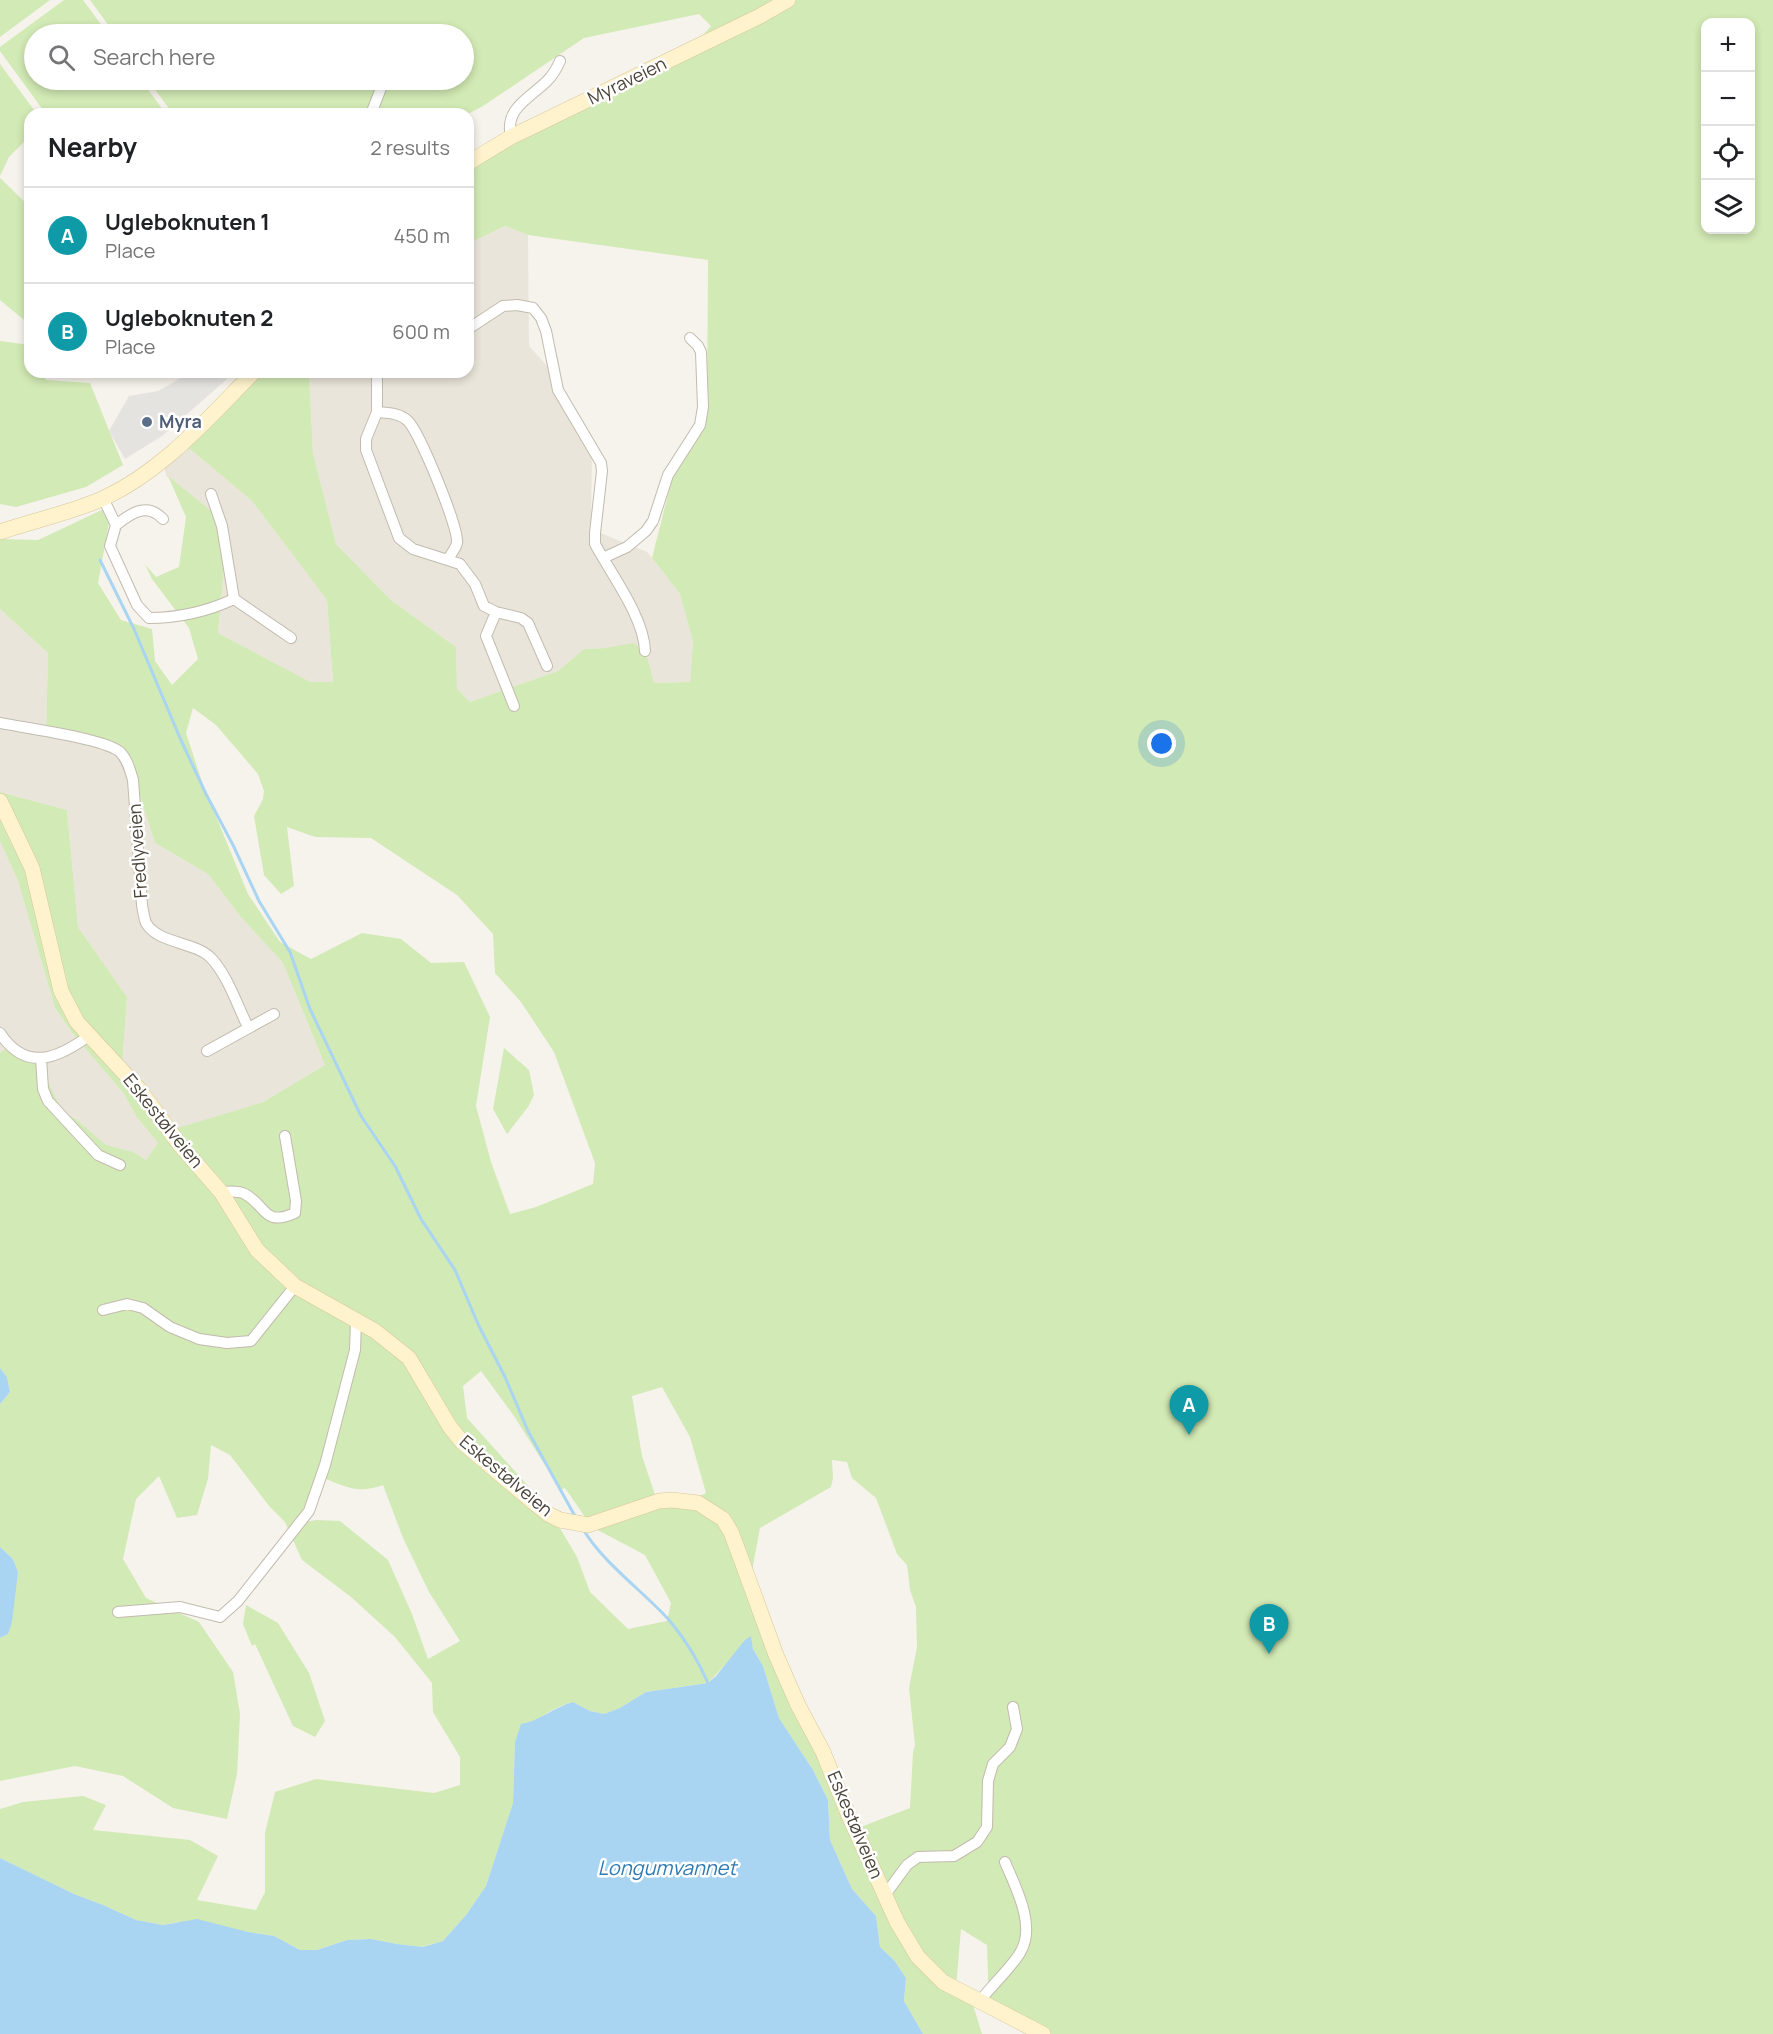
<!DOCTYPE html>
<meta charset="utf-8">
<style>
:root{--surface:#fff;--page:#f2f2f2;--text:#202124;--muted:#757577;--line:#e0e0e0;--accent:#0f766e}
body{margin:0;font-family:Manrope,sans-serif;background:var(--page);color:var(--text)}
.controls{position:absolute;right:18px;top:18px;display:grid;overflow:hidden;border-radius:12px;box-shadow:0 3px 9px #0003}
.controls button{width:54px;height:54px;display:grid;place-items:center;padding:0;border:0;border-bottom:2px solid var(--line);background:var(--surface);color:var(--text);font:30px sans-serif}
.you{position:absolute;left:1162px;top:744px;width:21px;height:21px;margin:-15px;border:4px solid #fff;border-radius:50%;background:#1a73e8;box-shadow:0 0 0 9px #1a73e833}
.badge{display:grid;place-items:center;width:39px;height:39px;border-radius:50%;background:var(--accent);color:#fff;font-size:20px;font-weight:700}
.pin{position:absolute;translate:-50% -50px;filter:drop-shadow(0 2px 3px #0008)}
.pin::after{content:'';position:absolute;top:32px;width:21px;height:18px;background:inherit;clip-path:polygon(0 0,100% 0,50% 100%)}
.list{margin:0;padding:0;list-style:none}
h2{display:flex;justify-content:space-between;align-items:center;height:78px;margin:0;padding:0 24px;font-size:26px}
h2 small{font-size:20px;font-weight:400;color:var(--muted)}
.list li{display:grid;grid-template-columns:39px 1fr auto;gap:18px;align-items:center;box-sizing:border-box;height:96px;padding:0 24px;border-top:2px solid var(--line)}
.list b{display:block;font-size:22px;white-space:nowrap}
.list p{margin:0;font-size:20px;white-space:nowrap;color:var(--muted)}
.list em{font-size:20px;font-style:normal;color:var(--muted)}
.icon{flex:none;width:33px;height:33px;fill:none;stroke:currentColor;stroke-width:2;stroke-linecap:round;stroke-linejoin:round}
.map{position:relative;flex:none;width:1773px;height:2034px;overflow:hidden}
.search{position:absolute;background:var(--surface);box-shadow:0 3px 9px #0003;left:24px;top:24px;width:450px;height:66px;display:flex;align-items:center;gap:15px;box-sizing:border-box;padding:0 21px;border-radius:33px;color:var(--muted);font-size:22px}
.panel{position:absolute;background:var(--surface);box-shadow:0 3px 9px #0003;left:24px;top:108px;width:450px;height:270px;border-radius:18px}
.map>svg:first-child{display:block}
.residential{fill:#eae5da}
.green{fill:#d2eab5;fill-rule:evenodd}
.parking{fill:#e5e3e0}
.water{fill:#a9d4f2}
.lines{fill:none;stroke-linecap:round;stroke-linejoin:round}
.stream{stroke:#a9d4f2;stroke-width:3}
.minor-casing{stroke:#c2bbae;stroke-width:12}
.secondary-casing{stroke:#d6c79b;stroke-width:16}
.minor{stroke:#fff;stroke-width:10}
.secondary{stroke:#fff3cd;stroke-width:15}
.service-dot{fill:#5c6f8a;stroke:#fff;stroke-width:2}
.labels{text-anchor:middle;stroke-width:5;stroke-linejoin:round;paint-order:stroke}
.street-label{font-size:18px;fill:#4b4439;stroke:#fff}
.service-label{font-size:18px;font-weight:bold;fill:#4e5e75;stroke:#fff;text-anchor:start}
.water-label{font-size:20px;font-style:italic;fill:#2e7ab2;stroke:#fff}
</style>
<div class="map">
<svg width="1773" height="2034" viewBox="0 0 1773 2034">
<rect width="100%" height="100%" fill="#f6f3ec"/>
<!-- residential -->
<path class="residential" d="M505,226L528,235L529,346L548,367L592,449L591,529L647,552L680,594L693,642L690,682L654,683L647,656L606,648L584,649L558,671L470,702L457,689L456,647L392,601L336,544L313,453L309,372H468V244Z
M190,449L252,501L327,600L333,683H310L218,633L224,568L215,514L166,476L165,470L164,462Z
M0,609L48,653L46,734L113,751L136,784L155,843L208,874L241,917L283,963L325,1065L263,1102L168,1132L122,1068L127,997L78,927L67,810L0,792Z
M0,841L18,881L55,1008L73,1034L124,1094L136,1116L158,1143L146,1160L133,1152L106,1146L76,1119L63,1112L9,1045L0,1053Z"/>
<!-- green -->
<path class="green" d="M0,0H50L0,37Z
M64,0H83L108,34H34V80H141L166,114H46L0,51V47Z
M90,0H1773V2034H1028L989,2006L987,1945L961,1929L956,1987L969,1992L982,2034H923L904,2001L906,1978L894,1960L880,1947L876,1916L852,1889L830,1840L828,1800L813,1770L779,1718L763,1666L753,1649L751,1637L708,1683L646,1692L620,1708L604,1714L590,1711L573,1702C548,1708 532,1724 515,1742L513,1803L486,1886L466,1915L443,1941L422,1947L397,1944L371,1939L347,1940L317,1950H300L274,1936L178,1922L163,1925L136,1920L103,1905L74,1894L0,1858V1809L23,1802L83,1796L106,1805L93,1830L190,1840L218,1856L197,1900L256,1910L265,1892V1833L275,1792L316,1779L434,1793L460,1785V1757L433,1712L432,1683L395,1637L351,1597L302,1560L285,1522L270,1507L230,1455L211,1445L208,1479L197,1515L177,1518L159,1476L136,1499L123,1559L146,1598L199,1622L233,1672L240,1714L237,1774L227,1819L173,1808L123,1776L75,1766L0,1781V1638L8,1634L18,1572L13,1559L0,1547V1404L10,1392L7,1377L0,1368V1053L9,1045L40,1067L63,1112L76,1119L106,1145L133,1152L146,1160L158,1143L136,1116L124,1094L73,1034L55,1008L18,881L0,841V792L67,810L78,927L127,997L122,1068L168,1131L263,1102L325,1065L283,963L241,917L208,874L155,843L136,784L113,751L46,734L48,653L0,609V539L38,540L106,508L113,523H109L98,583L121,620L152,629L155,661L172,685L198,659L189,628L152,579L145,564L156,577L179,567L186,517L168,476L215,514L224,568L218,633L310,682H333L327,600L252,501L190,449L179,454L262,372H309L313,453L336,544L392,601L456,647L457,689L470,702L558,671L584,649L606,648L634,643L647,656L654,683L690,682L693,642L680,594L652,558L672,479L707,415L708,260L528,235L505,226L468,244V166L691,49L711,26L699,14L584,38L483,106L468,114H173L148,80H464V34H115ZM1706,22H1750V230H1706ZM193,708L216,725L258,774L264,791L263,799L254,816L264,875L281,894L294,886L287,827L315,837L371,838L457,895L493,934L495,973L521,1002L554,1052L595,1163L593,1184L536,1207L510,1214L491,1162L476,1106L490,1017L464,962L431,963L401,939L362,933L311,959L280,942L248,894L203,785L186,733ZM481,1371L514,1416L545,1465L550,1468L560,1490L565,1488L592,1527L645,1555L671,1603L667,1621L628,1629L590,1592L577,1557L548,1508L467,1418L463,1386ZM662,1387L690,1437L706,1493L689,1501L656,1498L642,1456L632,1396ZM832,1460L847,1462L852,1478L876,1498L897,1554L907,1565L910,1590L916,1607L917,1647L909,1688L915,1745L913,1752L910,1808L853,1830L839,1812L832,1784L749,1587L760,1528L831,1487L833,1478ZM321,1477C346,1487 357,1494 383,1485L403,1538L429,1592L460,1641L428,1659L412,1614L388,1560L340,1521L316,1520L301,1523Z
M0,64L37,114H30V136L9,157L0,176Z
M0,178L30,207V325L0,300Z
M0,341L30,345V372H42L46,380L90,383L123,465L86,487L16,507L0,504Z
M504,1048L529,1070L534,1095L528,1107L507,1134L493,1109Z
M246,1605L278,1623L309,1673L325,1721L315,1737L293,1726L255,1644L252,1646L243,1624Z"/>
<!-- parking -->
<path class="parking" d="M192,372H221L227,379L162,436L125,459L109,431L129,396L158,391Z"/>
<!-- water -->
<path class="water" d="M0,1368L7,1377L10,1392L0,1404Z
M0,1547L13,1559L18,1572L12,1622L8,1634L0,1638Z
M751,1636L753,1649L763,1666L779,1718L813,1770L828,1800L830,1840L852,1889L876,1916L880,1947L894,1960L906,1978L904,2001L923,2034H0V1858L74,1894L103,1905L136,1920L163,1925L197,1919L248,1932L274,1936L300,1950H317L347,1940L371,1939L397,1944L423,1947L443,1941L466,1915L486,1886L513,1803L515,1742L521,1724C540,1721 554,1707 573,1702L590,1711L604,1714L620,1708L646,1692L708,1683L716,1676L745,1640Z"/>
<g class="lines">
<!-- stream -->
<path class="stream" d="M100,560L134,629L180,738L206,794L233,845L259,901L290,952L310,1009L361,1116L395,1166L421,1219L455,1270L478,1324L505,1377L528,1431L576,1518
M583,1529C603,1563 643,1591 669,1620C685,1639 698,1660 708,1683"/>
<!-- minor casing -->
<g class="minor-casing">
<path id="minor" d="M371,114L383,83
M511,137C504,108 530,98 547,81C553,75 557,68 560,61
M468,329L503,306L517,305L533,308L541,318L546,331L558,390L601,463L602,471L595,533V544C611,574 644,617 645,651
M377,372V412
M103,498L116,525L110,546L137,605L149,618C179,618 206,612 234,599L222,526L211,494
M116,525C131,513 147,502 163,519
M603,558L627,547L646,531L653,521L668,475L700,425L703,407L701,352L698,346L690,338
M448,559C451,554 456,548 457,543C459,528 420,433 408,421C400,413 388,413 377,412L366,439V450L399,538L413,549L460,564L475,584L484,606L496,612L521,618L528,623L547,666
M234,599L291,638
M496,612L486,636L514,706
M0,723C25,728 101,738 119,751C127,758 130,770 133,780L142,905C143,910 144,918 146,923C158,944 194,941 211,958C228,976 237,1005 248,1027
M0,1033C26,1073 59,1058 90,1035
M207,1051L274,1014
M41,1058L43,1089L48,1101L98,1155L120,1165
M221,1192C229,1192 237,1190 245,1194C267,1206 263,1227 295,1213L296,1201L285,1136
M103,1310L127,1304L143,1308L170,1327L199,1339L227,1343L251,1341L295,1286
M118,1612L180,1607L220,1617L238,1601L309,1511L325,1465L355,1350L356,1321
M885,1895L907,1865L918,1857L954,1856L977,1842L987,1827L988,1781L993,1764L1010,1747L1017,1729L1013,1707
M980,2001C991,1986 1014,1965 1021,1951C1036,1925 1015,1886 1005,1862"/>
</g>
<!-- secondary casing -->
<g class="secondary-casing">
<path id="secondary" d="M468,163L511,137L760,16L788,0
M0,532C34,520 71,513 104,498C164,470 208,418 254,372
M0,801L32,868L61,991L77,1022L139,1089L180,1145L221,1192L257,1250L295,1286L375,1331L409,1358L450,1427L463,1443L533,1502L548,1514L560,1520L588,1525L659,1501L672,1500L698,1503L723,1519L731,1532L740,1556L776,1655L798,1705L823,1752L849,1816L897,1922L918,1957L943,1982L1043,2034"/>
</g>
<!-- minor -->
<use href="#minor" class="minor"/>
<!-- secondary -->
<use href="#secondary" class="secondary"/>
</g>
<!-- markers -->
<circle class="service-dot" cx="147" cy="422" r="6"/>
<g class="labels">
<!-- street labels -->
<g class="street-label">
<text transform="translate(627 81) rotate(-26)" y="6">Myraveien</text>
<text transform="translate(138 851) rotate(-94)" y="6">Fredlyveien</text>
<text transform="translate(163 1121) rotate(51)" y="6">Eskestølveien</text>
<text transform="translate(506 1476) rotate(40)" y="6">Eskestølveien</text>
<text transform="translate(855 1825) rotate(67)" y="6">Eskestølveien</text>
</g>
<!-- service labels -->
<g class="service-label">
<text x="159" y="428">Myra</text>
</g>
<!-- water labels -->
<g class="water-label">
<text x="667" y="1875">Longumvannet</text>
</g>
</g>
</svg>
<div class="controls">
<button>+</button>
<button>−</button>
<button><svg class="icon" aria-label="locate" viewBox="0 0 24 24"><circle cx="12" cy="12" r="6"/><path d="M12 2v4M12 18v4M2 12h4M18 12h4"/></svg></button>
<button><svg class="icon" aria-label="layers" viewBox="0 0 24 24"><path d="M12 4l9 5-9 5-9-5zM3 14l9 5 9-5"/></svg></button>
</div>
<div class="you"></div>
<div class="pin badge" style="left:1189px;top:1435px;background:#0f9aa8">A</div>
<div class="pin badge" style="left:1269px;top:1654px;background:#0f9aa8">B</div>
<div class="search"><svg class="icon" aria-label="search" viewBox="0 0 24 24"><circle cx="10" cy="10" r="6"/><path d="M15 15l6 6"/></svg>Search here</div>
<section class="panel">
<h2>Nearby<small>2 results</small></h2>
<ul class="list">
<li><span class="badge" style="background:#0f9aa8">A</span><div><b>Ugleboknuten 1</b><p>Place</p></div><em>450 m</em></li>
<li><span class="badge" style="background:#0f9aa8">B</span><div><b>Ugleboknuten 2</b><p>Place</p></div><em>600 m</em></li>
</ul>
</section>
</div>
